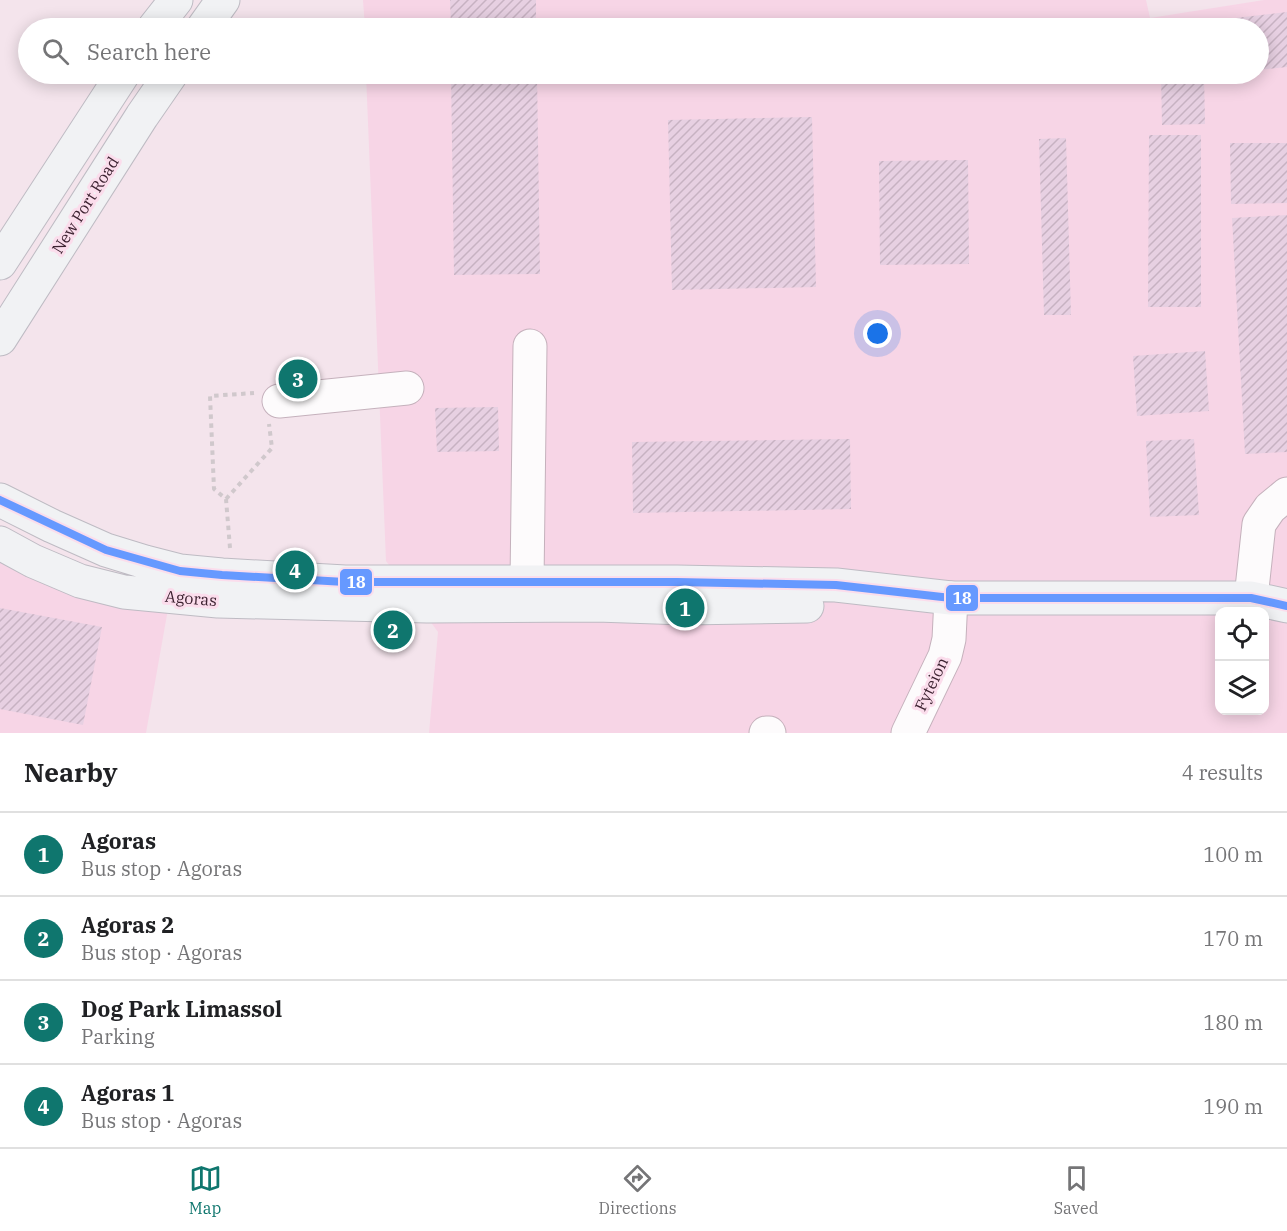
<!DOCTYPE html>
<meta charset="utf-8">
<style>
:root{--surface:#fff;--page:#f6f6f6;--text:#202124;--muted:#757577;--line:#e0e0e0;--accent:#0f766e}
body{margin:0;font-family:"IBM Plex Serif",serif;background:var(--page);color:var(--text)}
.controls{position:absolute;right:18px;bottom:18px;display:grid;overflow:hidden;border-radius:12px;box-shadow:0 3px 15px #0003}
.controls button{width:54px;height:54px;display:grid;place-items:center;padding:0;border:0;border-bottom:2px solid var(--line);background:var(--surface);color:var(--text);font:30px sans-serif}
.you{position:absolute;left:878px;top:334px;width:21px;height:21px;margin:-15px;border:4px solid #fff;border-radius:50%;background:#1a73e8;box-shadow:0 0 0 9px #1a73e833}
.badge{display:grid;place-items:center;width:39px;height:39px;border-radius:50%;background:var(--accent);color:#fff;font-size:20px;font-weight:700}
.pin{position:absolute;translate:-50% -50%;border:3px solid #fff;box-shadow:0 2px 6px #0006}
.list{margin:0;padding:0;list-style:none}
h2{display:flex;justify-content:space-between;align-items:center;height:78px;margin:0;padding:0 24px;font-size:26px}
h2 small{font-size:20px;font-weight:400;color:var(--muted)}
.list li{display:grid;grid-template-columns:39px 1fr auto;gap:18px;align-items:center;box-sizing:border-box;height:84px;padding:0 24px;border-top:2px solid var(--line)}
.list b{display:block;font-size:22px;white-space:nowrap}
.list p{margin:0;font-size:20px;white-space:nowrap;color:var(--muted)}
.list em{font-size:20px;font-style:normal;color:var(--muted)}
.icon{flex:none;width:33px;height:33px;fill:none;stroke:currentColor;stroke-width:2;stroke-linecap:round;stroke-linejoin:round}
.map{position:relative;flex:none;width:1287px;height:733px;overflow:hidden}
.search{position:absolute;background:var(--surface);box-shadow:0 3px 15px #0003;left:18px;right:18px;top:18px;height:66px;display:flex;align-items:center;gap:15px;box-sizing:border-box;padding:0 21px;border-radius:33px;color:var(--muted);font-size:22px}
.sheet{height:414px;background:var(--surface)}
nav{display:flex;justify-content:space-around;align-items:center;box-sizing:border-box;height:84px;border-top:2px solid var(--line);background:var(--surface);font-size:16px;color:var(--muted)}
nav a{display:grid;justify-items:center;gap:3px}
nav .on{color:var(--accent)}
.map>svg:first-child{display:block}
.built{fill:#f7d5e6;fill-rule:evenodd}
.building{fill:url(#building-hatch)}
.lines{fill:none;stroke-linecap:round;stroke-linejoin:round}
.minor-casing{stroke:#c5b1bc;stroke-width:35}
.major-casing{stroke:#bebbc3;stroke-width:35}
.path{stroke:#d0c8cc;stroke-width:4;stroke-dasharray:4.5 4.5;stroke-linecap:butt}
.minor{stroke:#fdfbfc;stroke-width:33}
.major{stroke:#f1f2f4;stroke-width:33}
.bus-1-casing{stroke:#fbddec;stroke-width:12}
.bus-1{stroke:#69f;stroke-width:8}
.labels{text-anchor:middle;stroke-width:6;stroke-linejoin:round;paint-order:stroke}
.street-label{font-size:16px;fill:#3d2231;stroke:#fbddec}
.line-badge{stroke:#fbddec;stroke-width:2}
.badge-label{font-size:16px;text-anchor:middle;font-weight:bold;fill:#fff}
</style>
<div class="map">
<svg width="1287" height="733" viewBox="0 0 1287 733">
<defs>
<pattern id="building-hatch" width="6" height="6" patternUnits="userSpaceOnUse" patternTransform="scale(1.5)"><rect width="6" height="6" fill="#e7d0e2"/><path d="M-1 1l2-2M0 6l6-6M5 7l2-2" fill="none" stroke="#c7b2c2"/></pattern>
</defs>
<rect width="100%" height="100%" fill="#f4e4ec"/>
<!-- built -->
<path class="built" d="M363,0H1146L1150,18L1264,0H1287V733H429L438,632L386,561L366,74H1258V28H365ZM1220,612H1264V710H1220Z
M0,525L168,609L146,733H0Z"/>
<!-- building -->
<path class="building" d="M450,0H536V28H451Z
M1287,12V67L1258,70V28H1219L1218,20Z
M451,74H537L540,274L454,275Z
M1161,74H1204L1205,124L1162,125Z
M812,117L816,287L672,290L668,120Z
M1149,135H1201V307H1148Z
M1066,138L1071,315H1044L1039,139Z
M1230,143H1287V203L1231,204Z
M968,160L969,264L880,265L879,161Z
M1287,215V452L1245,454L1232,218Z
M1205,351L1209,411L1137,416L1133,356Z
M498,407L499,451L437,452L435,408Z
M850,439L851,509L633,513L632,442Z
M1194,439L1199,515L1150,517L1146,441Z
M0,608L102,627L83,725L0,709Z"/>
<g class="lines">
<!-- minor casing -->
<g class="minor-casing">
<path id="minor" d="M279,401L407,388
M527,582L530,346
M1251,598L1259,524L1270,508L1287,494
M766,733H769
M908,733L945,656L949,639L951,598"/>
</g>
<!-- major casing -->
<g class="major-casing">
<path id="major" d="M154,28L176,0
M203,28L223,0
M0,263L123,74
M0,339L142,116L171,74
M0,500L52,526L106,550L145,562L180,571L222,575L345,582H677L836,585L951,598H1251L1287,606
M0,543L33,561L80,581L124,592L218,601L427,606L597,605L685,608L807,606"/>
</g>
<!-- path -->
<path class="path" d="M226,499L272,448L269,424
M230,548L226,499L214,489L210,396L254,393"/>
<!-- minor -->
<use href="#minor" class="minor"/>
<!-- major -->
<use href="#major" class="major"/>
<!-- bus-1 casing -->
<g class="bus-1-casing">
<path id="bus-1" d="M0,500L106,550L180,571L222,575L345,582H677L836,585L951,598H1251L1287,606"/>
</g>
<!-- bus-1 -->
<use href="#bus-1" class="bus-1"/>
</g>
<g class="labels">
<!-- street labels -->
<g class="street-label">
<text transform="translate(85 205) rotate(-58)" y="6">New Port Road</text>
<text transform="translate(191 598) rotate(5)" y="6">Agoras</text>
<text transform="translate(931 684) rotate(-65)" y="6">Fyteion</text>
</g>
</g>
<g class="line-badge">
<rect x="339" y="568" width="34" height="28" rx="6" fill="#69f"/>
<rect x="945" y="584" width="34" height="28" rx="6" fill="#69f"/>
</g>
<g class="badge-label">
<text x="356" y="588">18</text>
<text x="962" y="604">18</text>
</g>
</svg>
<div class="controls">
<button><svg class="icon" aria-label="locate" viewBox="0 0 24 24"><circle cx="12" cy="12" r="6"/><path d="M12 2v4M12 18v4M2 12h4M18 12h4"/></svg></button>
<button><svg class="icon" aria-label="layers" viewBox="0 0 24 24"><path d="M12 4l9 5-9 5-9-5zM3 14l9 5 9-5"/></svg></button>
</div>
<div class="you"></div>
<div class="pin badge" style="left:685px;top:608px">1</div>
<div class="pin badge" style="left:393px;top:630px">2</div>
<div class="pin badge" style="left:298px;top:379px">3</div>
<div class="pin badge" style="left:295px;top:570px">4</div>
<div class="search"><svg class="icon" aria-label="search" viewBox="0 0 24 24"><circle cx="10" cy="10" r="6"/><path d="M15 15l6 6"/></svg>Search here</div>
</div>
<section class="sheet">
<h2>Nearby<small>4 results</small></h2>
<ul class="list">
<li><span class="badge">1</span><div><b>Agoras</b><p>Bus stop · Agoras</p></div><em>100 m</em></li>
<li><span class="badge">2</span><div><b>Agoras 2</b><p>Bus stop · Agoras</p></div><em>170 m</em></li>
<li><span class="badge">3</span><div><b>Dog Park Limassol</b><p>Parking</p></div><em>180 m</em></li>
<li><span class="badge">4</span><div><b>Agoras 1</b><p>Bus stop · Agoras</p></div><em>190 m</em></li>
</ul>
</section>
<nav>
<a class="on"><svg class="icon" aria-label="map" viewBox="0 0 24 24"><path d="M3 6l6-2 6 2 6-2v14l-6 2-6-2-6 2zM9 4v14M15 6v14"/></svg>Map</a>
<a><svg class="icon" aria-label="directions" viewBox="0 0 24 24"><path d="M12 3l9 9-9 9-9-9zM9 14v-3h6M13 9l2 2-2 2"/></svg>Directions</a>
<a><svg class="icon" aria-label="saved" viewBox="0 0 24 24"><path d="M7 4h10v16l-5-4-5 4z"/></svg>Saved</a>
</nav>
